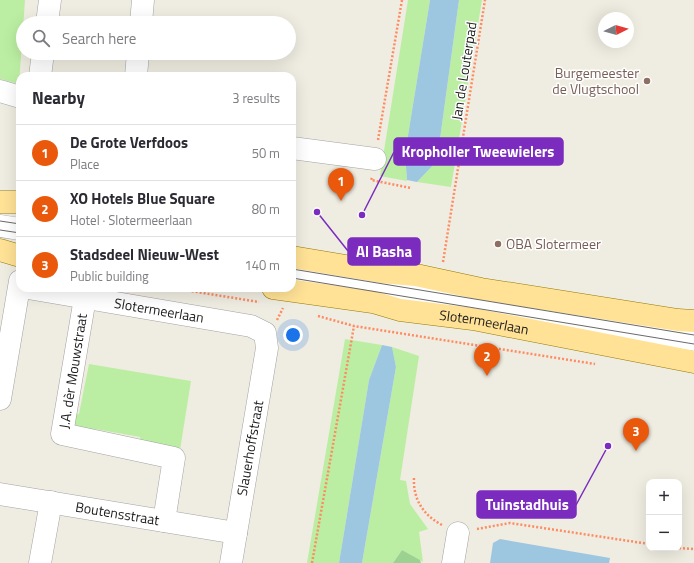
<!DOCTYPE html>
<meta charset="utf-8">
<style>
:root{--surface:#fff;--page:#f2f2f3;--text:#2b2b33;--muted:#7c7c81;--line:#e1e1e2;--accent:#ea580c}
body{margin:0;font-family:"Titillium Web",sans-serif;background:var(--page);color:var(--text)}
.controls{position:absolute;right:12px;bottom:12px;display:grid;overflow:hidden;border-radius:8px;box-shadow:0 4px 16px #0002}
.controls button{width:36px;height:36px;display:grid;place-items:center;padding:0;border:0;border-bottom:1px solid var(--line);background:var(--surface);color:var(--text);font:20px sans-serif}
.compass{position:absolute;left:598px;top:12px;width:36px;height:36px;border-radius:50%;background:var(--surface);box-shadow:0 4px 16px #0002;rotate:85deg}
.you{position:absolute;left:293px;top:335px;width:14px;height:14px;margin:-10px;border:3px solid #fff;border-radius:50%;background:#1a73e8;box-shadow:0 0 0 6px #1a73e833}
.badge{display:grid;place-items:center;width:26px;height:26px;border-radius:50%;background:var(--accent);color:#fff;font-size:13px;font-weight:700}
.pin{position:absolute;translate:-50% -33px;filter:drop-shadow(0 1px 2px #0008)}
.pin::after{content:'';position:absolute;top:21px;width:14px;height:12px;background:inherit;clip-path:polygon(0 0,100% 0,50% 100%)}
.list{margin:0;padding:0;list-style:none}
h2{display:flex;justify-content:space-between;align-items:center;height:52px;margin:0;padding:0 16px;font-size:17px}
h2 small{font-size:13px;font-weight:400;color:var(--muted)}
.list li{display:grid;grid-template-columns:26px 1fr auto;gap:12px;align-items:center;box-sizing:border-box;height:56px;padding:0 16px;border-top:1px solid var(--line)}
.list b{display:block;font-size:15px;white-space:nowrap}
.list p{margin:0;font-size:13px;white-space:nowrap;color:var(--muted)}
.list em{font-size:13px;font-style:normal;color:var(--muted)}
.icon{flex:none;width:22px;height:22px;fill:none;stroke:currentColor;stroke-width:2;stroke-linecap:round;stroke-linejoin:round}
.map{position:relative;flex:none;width:694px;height:563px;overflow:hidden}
.search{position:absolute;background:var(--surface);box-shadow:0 4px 16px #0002;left:16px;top:16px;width:280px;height:44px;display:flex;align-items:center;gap:10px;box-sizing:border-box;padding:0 14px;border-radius:22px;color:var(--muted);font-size:15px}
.panel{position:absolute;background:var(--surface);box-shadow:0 4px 16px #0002;left:16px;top:72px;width:280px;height:220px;border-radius:12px}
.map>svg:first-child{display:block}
.grass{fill:#bbeea2}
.forest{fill:#9bd292}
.water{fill:#9dc7e0}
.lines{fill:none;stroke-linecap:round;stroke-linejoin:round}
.minor-casing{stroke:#a3a3a3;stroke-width:23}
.major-casing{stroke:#957b00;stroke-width:23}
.path{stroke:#ff8b62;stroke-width:2.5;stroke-dasharray:2 2;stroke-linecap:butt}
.minor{stroke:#fff;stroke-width:22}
.major{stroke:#ffe296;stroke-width:22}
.tram{stroke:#6a6a6a;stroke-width:1}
.education-dot{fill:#8d6e63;stroke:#fff;stroke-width:1.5}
.labels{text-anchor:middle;stroke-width:3;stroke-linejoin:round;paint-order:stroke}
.street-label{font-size:14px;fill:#1c1c1c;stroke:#fff}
.education-label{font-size:14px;fill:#785e54;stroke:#fff;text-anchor:end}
.leader{fill:none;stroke:#7b2cbf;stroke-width:1.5}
.callout-dot{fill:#7b2cbf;stroke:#fff;stroke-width:1.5}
.callout{fill:#7b2cbf;stroke:#7b2cbf;stroke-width:1.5}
.callout-label{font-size:15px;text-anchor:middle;font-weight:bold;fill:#fff}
</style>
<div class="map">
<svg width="694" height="563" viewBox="0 0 694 563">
<rect width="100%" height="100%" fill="#efece1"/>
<!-- grass -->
<path class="grass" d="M0,0H25L19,84L0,79Z
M408,0H430L405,154L407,181L380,176Z
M459,0H482L451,187L417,182L437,161Z
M345,339L382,345L369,380L339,563H307Z
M392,347L419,356L400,480L406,481L410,504L428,529L419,532L423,562L402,550L393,563H362L396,367Z
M89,364L191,381L180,450L140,442V437L95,429L94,433L72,428L75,413L79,414Z"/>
<!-- forest -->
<path class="forest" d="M402,550L420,560L421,563H393Z"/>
<!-- water -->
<path class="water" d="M430,0H459L437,161L417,182L407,180L405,154Z
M382,345L392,347L396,367L362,563H339L369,380Z
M500,539L610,558L609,563H490L493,543Z"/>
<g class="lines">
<!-- minor casing -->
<g class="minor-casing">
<g id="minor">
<path d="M47,23L50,0"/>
<path d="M141,23L143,0"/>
<path d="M40,76L43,53"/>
<path d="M136,76L138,53"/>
<path d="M0,91L20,97"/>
<path d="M292,148L375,159"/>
<path d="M0,226L20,229"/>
<path d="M292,274L694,340"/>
<path id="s1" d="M28,288L251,326L265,333L267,348L231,563"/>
<path d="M85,298L62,434L174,458L164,521"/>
<path d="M0,399L20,281"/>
<path id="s2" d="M0,494L236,533"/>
<path d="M40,563L51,502"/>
<path d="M453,563L458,533"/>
</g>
</g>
<!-- major casing -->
<g class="major-casing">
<g id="major">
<path d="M0,202H20"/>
<path d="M0,250L20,256"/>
<path d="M292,257L381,272L416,275L481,289L678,320L694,321"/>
<path id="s3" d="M273,288L373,302L400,310L473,319L694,362"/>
</g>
</g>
<!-- path -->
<path class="path" d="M378,140L402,0
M372,178L371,180L411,188
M443,262L485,0
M172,288L259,302
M318,316L354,326L595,364
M277,320L283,308
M414,478C413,499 423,515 442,525
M477,529L510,523L649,544
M679,548L694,549
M312,563L354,326"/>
<!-- minor -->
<use href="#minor" class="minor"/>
<!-- major -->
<use href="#major" class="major"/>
<!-- tram -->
<path class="tram" d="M0,221L20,224
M0,230L20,233
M292,269L694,335
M292,278L694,344"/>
</g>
<!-- markers -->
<g class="education-dot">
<circle cx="647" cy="81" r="4"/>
<circle cx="498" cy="244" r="4"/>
</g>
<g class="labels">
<!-- street labels -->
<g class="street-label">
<text transform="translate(464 71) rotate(-81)" y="5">Jan de Louterpad</text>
<text dy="5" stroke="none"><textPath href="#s1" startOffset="133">Slotermeerlaan</textPath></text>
<text dy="5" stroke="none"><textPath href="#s3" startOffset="214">Slotermeerlaan</textPath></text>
<text transform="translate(73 371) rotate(-81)" y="5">J.A. dèr Mouwstraat</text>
<text transform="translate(250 448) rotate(-80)" y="5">Slauerhoffstraat</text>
<text dy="5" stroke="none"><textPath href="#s2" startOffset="119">Boutensstraat</textPath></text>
</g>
<!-- education labels -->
<g class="education-label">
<text x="639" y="78">Burgemeester<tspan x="639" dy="16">de Vlugtschool</tspan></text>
<text x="506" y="249" text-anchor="start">OBA Slotermeer</text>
</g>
</g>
<!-- callouts -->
<path class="leader" d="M362 215L394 152M317 212L348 251M608 446L576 505"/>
<g class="callout-dot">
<circle cx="362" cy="215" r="4"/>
<circle cx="317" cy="212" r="4"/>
<circle cx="608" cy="446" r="4"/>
</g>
<g class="callout">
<rect x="394" y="138" width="169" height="27" rx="4"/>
<rect x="348" y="238" width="72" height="27" rx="4"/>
<rect x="477" y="491" width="99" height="27" rx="4"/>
</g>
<g class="callout-label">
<text x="478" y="157">Kropholler Tweewielers</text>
<text x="384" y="257">Al Basha</text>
<text x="527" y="510">Tuinstadhuis</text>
</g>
</svg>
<div class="controls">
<button>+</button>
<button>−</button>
</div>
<svg class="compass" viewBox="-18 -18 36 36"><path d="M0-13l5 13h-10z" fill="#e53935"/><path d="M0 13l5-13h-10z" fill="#7c7c81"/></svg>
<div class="you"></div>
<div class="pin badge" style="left:341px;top:201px">1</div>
<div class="pin badge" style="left:487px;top:376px">2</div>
<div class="pin badge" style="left:636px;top:451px">3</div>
<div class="search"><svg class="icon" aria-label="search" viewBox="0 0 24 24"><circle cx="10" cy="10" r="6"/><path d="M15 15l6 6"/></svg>Search here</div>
<section class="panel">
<h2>Nearby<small>3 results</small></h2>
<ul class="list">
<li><span class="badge">1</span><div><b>De Grote Verfdoos</b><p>Place</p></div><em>50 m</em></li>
<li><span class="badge">2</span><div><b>XO Hotels Blue Square</b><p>Hotel · Slotermeerlaan</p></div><em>80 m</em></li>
<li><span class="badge">3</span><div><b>Stadsdeel Nieuw-West</b><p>Public building</p></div><em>140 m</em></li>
</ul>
</section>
</div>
